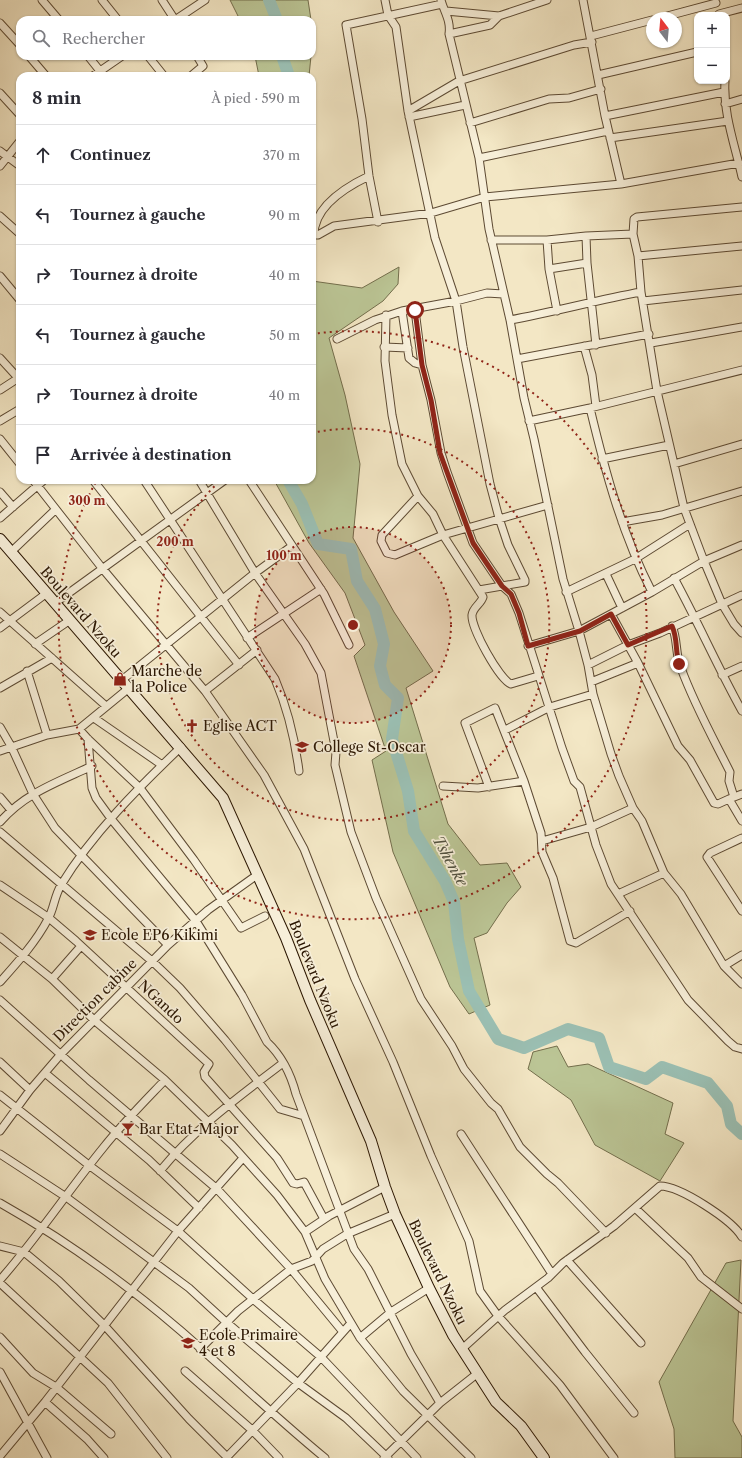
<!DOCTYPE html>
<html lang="fr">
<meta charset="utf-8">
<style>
:root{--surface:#fff;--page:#f2f2f3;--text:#2b2b33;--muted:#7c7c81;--line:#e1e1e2}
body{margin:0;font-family:"Libre Caslon Text",serif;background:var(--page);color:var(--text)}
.controls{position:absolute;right:12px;top:12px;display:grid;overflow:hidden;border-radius:8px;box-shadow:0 1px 3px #0004}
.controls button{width:36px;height:36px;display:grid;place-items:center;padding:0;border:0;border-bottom:1px solid var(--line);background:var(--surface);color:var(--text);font:20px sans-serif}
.compass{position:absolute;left:646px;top:12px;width:36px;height:36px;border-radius:50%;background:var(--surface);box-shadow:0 1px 3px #0004;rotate:344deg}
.stop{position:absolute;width:12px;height:12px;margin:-9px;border:3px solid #8f2418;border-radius:50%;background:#fff}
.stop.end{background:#8f2418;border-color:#fff;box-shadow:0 1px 4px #0008}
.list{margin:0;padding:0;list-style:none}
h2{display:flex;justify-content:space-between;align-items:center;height:52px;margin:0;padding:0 16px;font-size:17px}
h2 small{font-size:13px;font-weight:400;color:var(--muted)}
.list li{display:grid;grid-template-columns:26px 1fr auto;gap:12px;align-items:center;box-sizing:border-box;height:60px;padding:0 16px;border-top:1px solid var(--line)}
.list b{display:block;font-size:15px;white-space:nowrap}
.list em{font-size:13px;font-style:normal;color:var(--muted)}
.icon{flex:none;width:22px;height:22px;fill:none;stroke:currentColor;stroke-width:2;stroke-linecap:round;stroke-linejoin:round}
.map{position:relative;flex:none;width:742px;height:1458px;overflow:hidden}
.search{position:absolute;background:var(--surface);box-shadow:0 1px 3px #0004;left:16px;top:16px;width:300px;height:44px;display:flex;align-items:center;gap:10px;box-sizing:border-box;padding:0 14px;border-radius:12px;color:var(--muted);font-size:15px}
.panel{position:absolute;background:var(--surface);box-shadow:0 1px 3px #0004;left:16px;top:72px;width:300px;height:412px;border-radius:12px}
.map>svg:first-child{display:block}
.green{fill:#bbc595;stroke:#736e4c}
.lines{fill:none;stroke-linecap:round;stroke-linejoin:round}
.river{stroke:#9bc0b4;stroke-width:12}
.street-casing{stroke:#5d4a33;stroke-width:9}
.secondary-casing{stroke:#2b1602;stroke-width:12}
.street{stroke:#f7efd9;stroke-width:7}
.secondary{stroke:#f7efd9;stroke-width:10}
.route{stroke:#8f2418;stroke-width:5}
.ring{fill:none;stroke:#8f2418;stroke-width:2;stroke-dasharray:2 4}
.labels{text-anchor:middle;stroke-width:3.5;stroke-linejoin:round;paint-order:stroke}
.street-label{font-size:14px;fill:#2b1602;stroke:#f7efd9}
.poi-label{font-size:14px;fill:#2b1602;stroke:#f7efd9;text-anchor:start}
.water-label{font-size:15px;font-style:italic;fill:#525240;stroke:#f7efd9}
.centre{fill:#8f2418;stroke:#f7efd9;stroke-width:2}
.ring-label{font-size:12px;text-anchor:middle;font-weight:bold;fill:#8f2418;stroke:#f7efd9;stroke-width:3.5;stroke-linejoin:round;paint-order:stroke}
</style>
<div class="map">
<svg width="742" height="1458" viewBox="0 0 742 1458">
<rect width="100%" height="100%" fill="#f3e7c5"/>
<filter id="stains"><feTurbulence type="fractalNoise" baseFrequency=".005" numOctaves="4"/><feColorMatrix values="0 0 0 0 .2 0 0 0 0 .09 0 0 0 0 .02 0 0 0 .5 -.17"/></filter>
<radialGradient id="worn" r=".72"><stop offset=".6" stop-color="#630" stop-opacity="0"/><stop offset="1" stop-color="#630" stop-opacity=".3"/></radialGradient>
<!-- green -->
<path class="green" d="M230,0H308L311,20H240Z
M255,56H311L309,76H259Z
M399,267L398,284L383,301L329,338L345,395L360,464L353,538L394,612L433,671L406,688L448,824L480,865L507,863L521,887L507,903L487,933L474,938L490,1005L469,1014L450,987L393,852L372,760L386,751L354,656L365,645L345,593L309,543L274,480H312V281L362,288Z
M557,1046L568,1067L588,1064L673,1103L665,1134L684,1143L660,1181L595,1145L571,1100L528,1069L533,1052Z
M741,1260L733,1421L742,1437V1458H675L674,1429L659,1382L726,1263Z"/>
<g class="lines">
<!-- river -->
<path class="river" d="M269,0L277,20
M282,56L289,76
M288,480L302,504L318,544L351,549L357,581L375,609L384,644L380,666L385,685L398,698L392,739L408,791L414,831L445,881L454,902L458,939L469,991L498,1039L524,1048L568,1029L599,1038L609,1067L646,1079L662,1067L708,1083L727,1106L731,1124L742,1134"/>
<!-- street casing -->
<g class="street-casing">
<path id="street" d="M42,0L59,20
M102,0L118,20
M162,0L175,20
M385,0L388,15L396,27L408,111L435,238L456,301L463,347L490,484L499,518L508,545L525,580V582L479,590
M441,0C444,12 451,20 449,34L479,158L489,229L510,320L524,398L534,439L563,579L579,631L588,665L593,694L611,754L619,776L633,808L642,821L664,873L681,894L724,966L742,984
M583,0L605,116L621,184
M446,11L499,16L547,0
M719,14L742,8
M660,18L716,3
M175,20L205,0
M0,23L20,45
M449,34L490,25L499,16
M591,36L652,20
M29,56L46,76
M88,56L104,76
M148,56L164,76
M598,75L697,52
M93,76L122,56
M191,76L203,66L197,56
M725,81C723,114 735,145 742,177
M0,93L20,115
M725,104L742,99
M408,111L459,81L574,45L592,42
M605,116L724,92
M409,117L465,105
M470,123L549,99L569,98L601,89
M610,138L728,121
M0,151L20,166
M479,158L608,131
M0,166L20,141
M369,176C346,187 314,207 314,235H318L334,226L431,213L485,197L621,184L739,163
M0,216L20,234
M378,222L369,176L362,119L346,25L442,4
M586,236L587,263L596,345
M491,240H547L586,236L633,234
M547,240L549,269L557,311
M742,246L638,256L641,292L657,391L674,464L742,444
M638,256L633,234L634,219L637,217L742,207
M549,269L587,263
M0,276L20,300
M643,301L742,290
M415,310L422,365L431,400L441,453L447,472L473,543L502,586L511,594L519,613L562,748L574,781L580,787L596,845L611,884L688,1000L728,1041L735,1047L742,1049
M402,311L409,358L415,363L422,365
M386,315L385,361L392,415L402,464L418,496L433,514L443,535L483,597C481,604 473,607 472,615C471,628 499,679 511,684L538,676
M510,320C554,312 597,300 641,292
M337,339L375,320L402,311L456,301L487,293L503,294
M651,343L742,327
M584,346L592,375L596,406
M384,347L408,348
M0,358L20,380
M517,359L649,334
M0,390L20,377
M590,408C605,471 622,534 652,592
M0,421L20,409
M529,421L590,408L742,370
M0,439L20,464
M602,459L669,445
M674,464L684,508L704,561L722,604L734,624L742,633
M33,480L102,568L205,691L264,775L304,849L355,979L393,1062L431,1156L469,1241L480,1291L498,1316L560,1385L614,1458
M93,480L239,665
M144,480L275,679C287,707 295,740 299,771
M199,480L255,573L305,644L321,673L336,752L335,765L351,832L376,898L421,999L452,1046L464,1069L491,1103L498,1109L520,1147L547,1174L558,1183L606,1233
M249,480L324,594L349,645
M0,492L13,507
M418,496L382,535L381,541L387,553L395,555L443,535L548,505
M0,518L44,480
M622,522L662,515L742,491
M11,552L55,510
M606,574L622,608
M674,578C698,622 718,668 742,711
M566,592L635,559L690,524
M55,603L225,480
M0,612L106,706
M611,614L638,663L678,746L690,760L714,803L718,804L729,799
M672,626C678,640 675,654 681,668C694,704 713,738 730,772L729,781L734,797
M0,628L47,593
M247,638L321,589
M35,644L70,620
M528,646L579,631L652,592L704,561L742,545
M588,665L628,645L660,633L742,595
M27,671L47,735
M722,675L742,666
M122,680L255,573L292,546
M591,682L638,663
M0,688L52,658
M205,691L257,650
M94,718L162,765
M0,727L11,746L33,794L55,828L168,945
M79,729L88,739L140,788L194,860L239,925L241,928L265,916
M505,730L550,707L593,694
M88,739L92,788L96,798L112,820L196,921L242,995L267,1042C282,1056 291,1075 296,1094L354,1249L368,1269L411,1354L440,1403
M0,751L47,735L79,729L129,688
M443,786L478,788L524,781
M489,787L465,723L495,708L524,781L541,833L542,852L553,878L570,941L576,943L630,911
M742,794L729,799L742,821
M0,797L11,810
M0,822C25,793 58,782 92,766
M0,832L153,962L180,988L225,1040L280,1109L304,1116
M742,838L710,853L707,857L742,911
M542,841L591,827L633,808
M0,885L49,918L76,941L209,1064L204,1072L205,1077L277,1158L293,1183L297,1184L304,1182L324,1219
M618,894L664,873
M0,937L52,979L94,1020L165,1080L232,1145L277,1195L305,1232L325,1279L360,1338L403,1391L471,1458
M724,966L742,955
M52,979L81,946
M0,982C17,963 36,942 48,919C54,909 54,897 61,885C92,834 138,788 181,747
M0,1000L89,1080L217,1189L291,1269L343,1332
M0,1062L30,1090
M45,1073L149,1160L199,1208
M0,1095L90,1166L178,1231L253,1299L321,1357L417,1458
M0,1131L30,1090L61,1054L168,945L208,910L257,875
M461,1134L552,1274
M0,1154L66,1197L189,1288L226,1322L298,1383L346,1418L388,1458
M160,1171C195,1128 240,1096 283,1063
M0,1203C64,1239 125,1283 181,1331C229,1373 275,1417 325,1458
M635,1208L688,1258L701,1277L742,1309
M305,1232L329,1216L385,1187
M0,1246L24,1252L59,1281L104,1325L189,1419L228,1458
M567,1260L641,1343
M0,1280C37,1238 68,1191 103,1148C122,1124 144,1102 165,1080
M0,1283L108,1383L167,1458
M536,1287L585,1352L634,1413
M0,1337L33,1373L56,1387L111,1434
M360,1338L391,1312L429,1288
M200,1349L238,1311L291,1269L312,1261L323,1249L347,1234L395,1214
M462,1349L505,1310L548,1278L563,1263L614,1226L660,1186C680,1186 732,1220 742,1237
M185,1371L252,1430L279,1458
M0,1372L47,1458
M45,1402L87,1439L104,1458
M0,1456L45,1402L178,1231L243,1158
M226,1458L298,1383L351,1323
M384,1458L440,1403L478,1373"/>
</g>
<!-- secondary casing -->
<g class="secondary-casing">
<path id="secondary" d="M0,539L223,798L286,938L310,1000L371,1141L385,1187L395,1214L429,1288L453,1335L496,1402L521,1426L544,1458"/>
</g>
<!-- street -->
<use href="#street" class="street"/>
<!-- secondary -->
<use href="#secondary" class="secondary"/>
</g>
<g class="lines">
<!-- route -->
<path class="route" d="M415,310L422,365L431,400L440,453L447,472L473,543L502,586L511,594L519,613L528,646L580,631L611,614L628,645L672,626C678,639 675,651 679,664"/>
</g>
<!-- distance rings -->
<circle cx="353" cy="625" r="98" fill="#8f2418" fill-opacity=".12"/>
<g class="ring">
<circle cx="353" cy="625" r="98"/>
<path d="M312 433A196 196 0 1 1 221 480"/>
<path d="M312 334A294 294 0 1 1 97 480"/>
</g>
<!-- icons -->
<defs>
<g id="shop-bare" transform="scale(1.08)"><path d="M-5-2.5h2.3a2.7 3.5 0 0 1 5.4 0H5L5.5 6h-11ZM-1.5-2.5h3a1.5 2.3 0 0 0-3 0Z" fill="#8f2418" stroke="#f7efd9" stroke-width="2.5" paint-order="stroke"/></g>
<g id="church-bare" transform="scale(1.08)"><path d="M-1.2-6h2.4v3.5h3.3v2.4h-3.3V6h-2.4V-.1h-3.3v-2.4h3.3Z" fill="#8f2418" stroke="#f7efd9" stroke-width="2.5" paint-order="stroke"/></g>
<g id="school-bare" transform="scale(1.08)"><path d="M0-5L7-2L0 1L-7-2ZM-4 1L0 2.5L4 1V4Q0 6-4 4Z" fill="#8f2418" stroke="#f7efd9" stroke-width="2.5" paint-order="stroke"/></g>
<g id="bar-bare" transform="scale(1.08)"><path d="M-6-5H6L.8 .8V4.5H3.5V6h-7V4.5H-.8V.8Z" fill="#8f2418" stroke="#f7efd9" stroke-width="2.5" paint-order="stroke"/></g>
</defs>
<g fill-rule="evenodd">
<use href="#shop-bare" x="120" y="679"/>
<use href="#church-bare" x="192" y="726"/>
<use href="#school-bare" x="302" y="747"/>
<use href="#school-bare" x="90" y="935"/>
<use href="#bar-bare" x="128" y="1129"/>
<use href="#school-bare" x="188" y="1343"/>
</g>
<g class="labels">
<!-- street labels -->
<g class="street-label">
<text transform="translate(81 612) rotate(49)" y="5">Boulevard Nzoku</text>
<text transform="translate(315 974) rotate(68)" y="5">Boulevard Nzoku</text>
<text transform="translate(95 1000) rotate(-45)" y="5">Direction cabine</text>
<text transform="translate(161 1002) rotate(43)" y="5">NGando</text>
<text transform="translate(438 1272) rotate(64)" y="5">Boulevard Nzoku</text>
</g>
<!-- poi labels -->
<g class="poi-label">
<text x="131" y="676">Marche de<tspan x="131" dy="16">la Police</tspan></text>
<text x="203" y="731">Eglise ACT</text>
<text x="313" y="752">College St-Oscar</text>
<text x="101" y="940">Ecole EP6 Kikimi</text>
<text x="139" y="1134">Bar Etat-Major</text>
<text x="199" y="1340">Ecole Primaire<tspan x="199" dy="16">4 et 8</tspan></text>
</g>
<!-- water labels -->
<g class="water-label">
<text transform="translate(450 861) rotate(61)" y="5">Tshenke</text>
</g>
</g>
<circle cx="353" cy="625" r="6" class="centre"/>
<g class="ring-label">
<text x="87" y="505">300 m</text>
<text x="175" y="546">200 m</text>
<text x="284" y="560">100 m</text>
</g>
<rect width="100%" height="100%" filter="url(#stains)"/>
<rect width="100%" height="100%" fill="url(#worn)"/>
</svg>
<div class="controls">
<button>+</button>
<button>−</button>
</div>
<svg class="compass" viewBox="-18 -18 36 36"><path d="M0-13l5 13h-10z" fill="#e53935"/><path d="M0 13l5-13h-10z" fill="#7c7c81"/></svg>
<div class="stop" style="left:415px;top:310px"></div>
<div class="stop end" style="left:679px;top:664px"></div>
<div class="search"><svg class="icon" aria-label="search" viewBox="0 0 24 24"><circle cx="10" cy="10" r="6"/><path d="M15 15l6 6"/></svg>Rechercher</div>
<section class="panel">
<h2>8 min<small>À pied · 590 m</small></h2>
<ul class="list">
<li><svg class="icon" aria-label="ahead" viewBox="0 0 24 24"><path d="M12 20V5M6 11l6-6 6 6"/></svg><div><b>Continuez</b></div><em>370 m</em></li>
<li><svg class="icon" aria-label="left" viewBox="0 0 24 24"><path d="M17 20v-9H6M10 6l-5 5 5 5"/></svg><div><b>Tournez à gauche</b></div><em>90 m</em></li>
<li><svg class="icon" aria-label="right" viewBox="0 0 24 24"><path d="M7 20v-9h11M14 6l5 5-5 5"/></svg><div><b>Tournez à droite</b></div><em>40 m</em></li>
<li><svg class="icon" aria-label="left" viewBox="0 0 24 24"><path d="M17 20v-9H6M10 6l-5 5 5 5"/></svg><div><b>Tournez à gauche</b></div><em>50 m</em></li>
<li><svg class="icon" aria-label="right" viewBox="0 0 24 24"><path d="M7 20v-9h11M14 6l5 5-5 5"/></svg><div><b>Tournez à droite</b></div><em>40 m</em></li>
<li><svg class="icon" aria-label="arrive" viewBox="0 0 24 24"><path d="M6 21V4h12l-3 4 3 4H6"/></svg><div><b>Arrivée à destination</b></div></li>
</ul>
</section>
</div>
